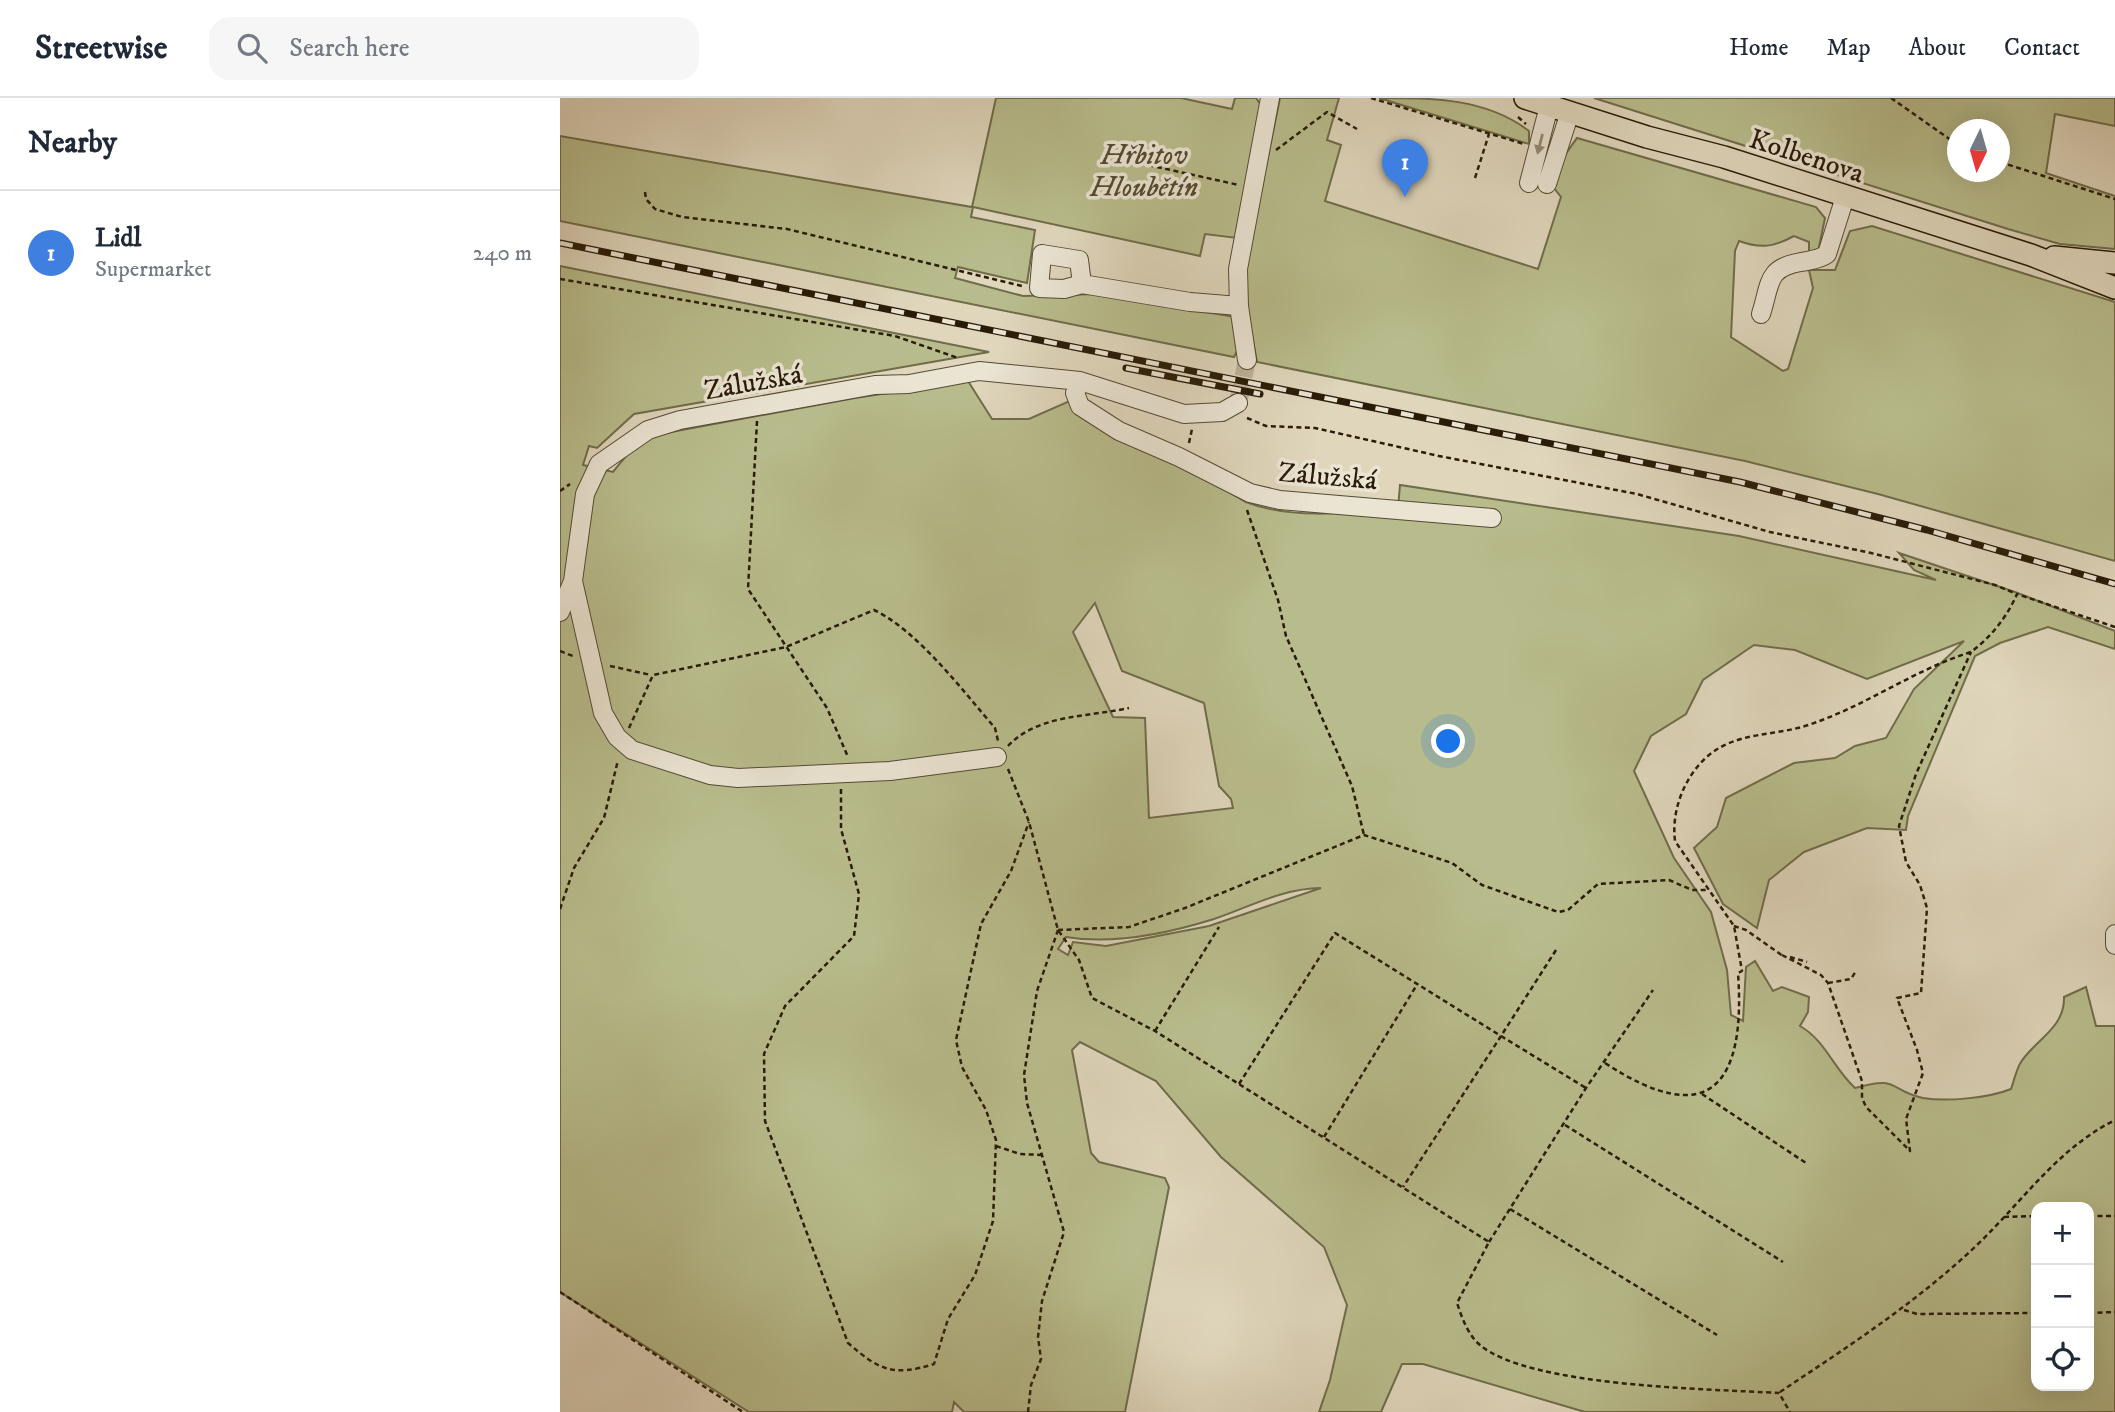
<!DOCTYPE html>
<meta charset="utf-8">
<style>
:root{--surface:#fff;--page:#f6f6f7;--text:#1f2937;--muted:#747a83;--line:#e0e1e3;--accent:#8f2418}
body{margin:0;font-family:"IM FELL DW Pica",serif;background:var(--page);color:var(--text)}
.controls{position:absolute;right:21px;bottom:21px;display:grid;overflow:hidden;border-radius:14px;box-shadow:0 7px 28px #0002}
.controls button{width:63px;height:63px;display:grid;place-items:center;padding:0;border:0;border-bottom:2px solid var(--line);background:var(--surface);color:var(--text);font:35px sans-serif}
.compass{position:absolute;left:1387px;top:21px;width:63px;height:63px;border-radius:50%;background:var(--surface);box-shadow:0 7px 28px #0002;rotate:185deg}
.you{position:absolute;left:889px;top:644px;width:24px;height:24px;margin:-18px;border:5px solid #fff;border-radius:50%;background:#1a73e8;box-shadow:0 0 0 10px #1a73e833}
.badge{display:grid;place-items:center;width:46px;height:46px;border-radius:50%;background:var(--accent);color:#fff;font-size:23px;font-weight:700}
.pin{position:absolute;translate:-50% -58px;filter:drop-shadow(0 2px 4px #0008)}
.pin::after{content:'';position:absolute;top:37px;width:24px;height:21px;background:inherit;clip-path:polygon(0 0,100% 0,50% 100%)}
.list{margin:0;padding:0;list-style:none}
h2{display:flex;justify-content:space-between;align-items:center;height:91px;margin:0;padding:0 28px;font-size:30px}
h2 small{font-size:23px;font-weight:400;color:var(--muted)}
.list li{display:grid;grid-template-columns:46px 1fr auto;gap:21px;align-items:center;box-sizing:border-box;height:126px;padding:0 28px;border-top:2px solid var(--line)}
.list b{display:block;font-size:26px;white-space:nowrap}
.list p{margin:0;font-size:23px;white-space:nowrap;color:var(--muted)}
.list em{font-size:23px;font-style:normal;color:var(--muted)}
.icon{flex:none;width:38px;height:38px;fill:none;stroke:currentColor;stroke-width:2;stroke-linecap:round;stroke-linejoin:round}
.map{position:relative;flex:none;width:1555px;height:1314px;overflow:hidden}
header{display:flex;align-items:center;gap:42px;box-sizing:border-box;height:98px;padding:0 35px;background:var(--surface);border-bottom:2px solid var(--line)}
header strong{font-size:33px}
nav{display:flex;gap:38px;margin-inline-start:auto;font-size:24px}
.search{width:490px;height:63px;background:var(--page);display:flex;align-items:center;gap:18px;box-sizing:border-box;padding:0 24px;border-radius:21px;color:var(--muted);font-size:26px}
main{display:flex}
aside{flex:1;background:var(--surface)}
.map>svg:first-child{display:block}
.green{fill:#b8bc8c;stroke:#706c4a;stroke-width:2;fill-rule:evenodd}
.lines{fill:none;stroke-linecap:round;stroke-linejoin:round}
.minor-tunnel{stroke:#bbb198;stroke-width:18;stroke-dasharray:18 9;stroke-linecap:butt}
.minor-casing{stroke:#564a35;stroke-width:20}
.major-casing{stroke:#291b08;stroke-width:24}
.path{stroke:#291b08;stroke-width:2.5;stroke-dasharray:5 3.5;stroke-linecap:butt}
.minor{stroke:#eae4d3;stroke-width:18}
.major{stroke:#dfd6bc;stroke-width:21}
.rail-casing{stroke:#291b08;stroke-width:7}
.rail{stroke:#eae4d3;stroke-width:4.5;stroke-dasharray:13;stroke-linecap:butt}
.oneway{fill:#938a78}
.labels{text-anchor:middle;stroke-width:7;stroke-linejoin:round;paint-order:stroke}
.park-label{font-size:28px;font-style:italic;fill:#544b30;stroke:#eae4d3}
.street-label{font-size:28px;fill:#291b08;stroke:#eae4d3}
</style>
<header>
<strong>Streetwise</strong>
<div class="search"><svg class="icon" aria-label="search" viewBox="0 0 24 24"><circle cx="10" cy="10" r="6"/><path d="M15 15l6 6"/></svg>Search here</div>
<nav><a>Home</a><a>Map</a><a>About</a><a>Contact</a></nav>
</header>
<main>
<aside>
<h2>Nearby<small></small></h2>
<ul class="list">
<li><span class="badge" style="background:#3f7fe0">1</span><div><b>Lidl</b><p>Supermarket</p></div><em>240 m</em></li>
</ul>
</aside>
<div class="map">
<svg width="1555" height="1314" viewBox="0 0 1555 1314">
<rect width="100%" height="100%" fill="#dfd6bc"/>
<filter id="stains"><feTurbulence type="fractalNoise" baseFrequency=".00286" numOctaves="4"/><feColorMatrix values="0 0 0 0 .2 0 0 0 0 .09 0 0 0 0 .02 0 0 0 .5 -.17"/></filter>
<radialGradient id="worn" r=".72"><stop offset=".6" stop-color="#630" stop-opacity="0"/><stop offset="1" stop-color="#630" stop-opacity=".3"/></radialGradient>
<!-- green -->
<path class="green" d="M436,0H621L672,11L675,0H696L701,7L677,140L645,136L640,158L413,109L411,119L475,132L467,185L398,169L395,180L463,198L541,196L675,219L680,247L674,259L0,123V38L412,109Z
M720,0H779L767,42L781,47L765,103L978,171L1001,99L994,90L998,67L1017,40L1256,109L1265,120L1258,154L1249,156V144L1234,138C1214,149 1201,151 1179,143L1175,153L1171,239L1223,273L1228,271L1253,190L1249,172H1275L1290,133L1312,128L1555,204V463L1318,396L1185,363L697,264L682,186Z
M819,0C873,0 926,0 969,33V46Z
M1034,0H1555V28L1495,16L1486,75L1555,98V151L1500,146L1448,131ZM1398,32H1440V74H1398Z
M0,168L429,254L74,316L37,350L29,348L23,367L53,374L79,342L95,337L295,300L408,283L432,321H469L514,301L686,404C732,422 789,415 838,410L840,387L1179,438L1376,482L1354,472L1339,455L1455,494L1555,533V551L1488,529L1440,545L1415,558L1348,718L1346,732L1307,730L1244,754L1209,782L1197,830L1163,806L1134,750L1157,729L1166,700L1234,665L1275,660L1295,648L1326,640L1354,591L1404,543L1307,581L1235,552L1194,547L1143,582L1126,616L1091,638L1074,673L1114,760L1151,814L1167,872L1171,917L1183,923L1186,869L1195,863L1213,893L1222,889L1249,899L1248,914L1240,928C1266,943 1273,970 1295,990C1341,977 1327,992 1363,1000C1386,1004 1429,1000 1451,991C1454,983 1456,972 1461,964C1475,942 1505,930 1504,899L1526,889L1536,928H1555V1314H1025L863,1266H842L821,1314H759L770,1282L787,1207L764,1149L661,1059L596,983L520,944L512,952L531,1055L539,1064L605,1080L609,1089L565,1314H404L394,1304L392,1314H189L0,1194ZM535,505L562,573L644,605L659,688L671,701L673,710L589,720L585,620L553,619L513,534ZM761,790L649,828L546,848L513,844L508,857L498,851L506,839C553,847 609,835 654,821C689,809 724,790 761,790ZM1476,1109H1529V1288H1476Z"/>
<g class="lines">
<!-- minor-tunnel -->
<path class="minor-tunnel" d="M678,305L687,262"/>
<!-- minor casing -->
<g class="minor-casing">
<path id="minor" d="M969,85L989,8
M987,86L1010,14
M522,186L504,191L479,190L482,156L519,162L522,186L630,204L679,208
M1201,216C1211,185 1206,170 1241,164C1250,162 1259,162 1267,156L1285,99
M687,262L679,208L678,171L710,0
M520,283L515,295L520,308L559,333L619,359L690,395L720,402L932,420
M13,483L43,615L57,639L72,652L150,677L178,680L330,673L437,659
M0,514L13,483L25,396L39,366L88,332L120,322L315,287L349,286L419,273L520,283L624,316L662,314L678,305
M1555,836V847"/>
</g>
<!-- major casing -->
<g class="major-casing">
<path id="major" d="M965,0L1087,39L1164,59L1471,157L1555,190
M1494,159L1555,165"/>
</g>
<!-- path -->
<path class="path" d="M811,0L964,46
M1331,0L1398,47
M958,19L966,26
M716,52L767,14L797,31
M547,58L679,87
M1440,64L1555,101
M915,80L929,36
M85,94L86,101L95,111L122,119L227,131L462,188
M0,181L335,238L398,260
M687,320L706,328L755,330L879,358L1077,396L1210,434L1311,455L1435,487L1457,496
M197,323L188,491L267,610L288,659
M629,345L632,331
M0,393L10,386
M687,412L718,502L726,538L792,688L804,737
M0,553L13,558
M50,568L91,577
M69,630L93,577L226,549L314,512C358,533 403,593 435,630L438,643
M448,648C478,616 529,619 569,610
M448,671L469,724L498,832L519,862L532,900L595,933L929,1144L897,1205C902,1220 908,1237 920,1247C970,1289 1151,1291 1219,1295L1230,1314
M281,691V731L299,796L294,838L225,908L204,956L205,1023L288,1245C319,1272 333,1279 374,1266L388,1221L415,1177L433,1123L436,1042L426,1012L402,969L396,942L421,826L451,773L469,724
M0,811L14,770L44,720L58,662
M1174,828L1186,832L1223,858
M498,832L569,829L625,810L804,737L892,765L922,787L998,814L1008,812L1038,786L1109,782L1132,792H1148
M996,852L941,938L1026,990
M1222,857L1261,877L1268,885L1302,983V1000L1306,1009L1350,1053L1346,1021L1363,975L1357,952L1337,900L1361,895L1367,810L1360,787L1346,764L1339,728L1356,676L1411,554
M1230,859L1247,864
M1268,885L1291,881L1296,873
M595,933L659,829
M1045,965C1150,1034 1186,986 1178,875L1182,873L1174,828L1115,743C1111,712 1125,677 1149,657C1177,634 1213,638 1245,628C1303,610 1353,572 1411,554C1431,539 1447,519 1457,496L1555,529
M679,986L775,835L941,938L843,1089
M1142,996L1246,1065
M1005,1027L1223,1164
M764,1039L858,885
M436,1048L460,1056L482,1057
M950,1111L1157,1237
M1529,1118H1555
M1444,1119L1476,1118
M929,1144L1026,990L1093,892
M0,1194L183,1314
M1344,1212L1357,1216L1476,1215
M1529,1215L1555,1214
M1220,1294C1289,1248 1357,1204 1417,1147C1464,1102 1496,1052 1555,1022
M468,1314L471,1287L481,1261L478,1239L482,1203L504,1134L467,1005L464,977L477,893L498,832"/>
<!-- minor -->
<use href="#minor" class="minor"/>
<!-- major -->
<use href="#major" class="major"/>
<!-- rail casing -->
<g class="rail-casing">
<path id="rail" d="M0,145L1180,384L1367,432L1555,486
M566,270L700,296"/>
</g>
<!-- rail -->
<use href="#rail" class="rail"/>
</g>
<!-- one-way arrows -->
<defs><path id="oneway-solid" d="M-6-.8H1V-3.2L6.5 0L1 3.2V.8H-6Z" transform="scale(1.75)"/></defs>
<use class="oneway" href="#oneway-solid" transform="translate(980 46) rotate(104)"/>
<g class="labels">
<!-- park labels -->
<g class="park-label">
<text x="584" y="66">Hřbitov<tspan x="584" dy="32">Hloubětín</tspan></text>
</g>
<!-- street labels -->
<g class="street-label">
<text transform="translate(1247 57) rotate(18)" y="10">Kolbenova</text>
<text transform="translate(193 283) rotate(-10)" y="10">Zálužská</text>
<text transform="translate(768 377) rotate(5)" y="10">Zálužská</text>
</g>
</g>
<rect width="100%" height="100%" filter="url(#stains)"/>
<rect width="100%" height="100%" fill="url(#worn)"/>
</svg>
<div class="controls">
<button>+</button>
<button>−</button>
<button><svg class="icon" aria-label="locate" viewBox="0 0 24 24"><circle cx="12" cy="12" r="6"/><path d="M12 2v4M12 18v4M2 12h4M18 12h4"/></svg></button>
</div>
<svg class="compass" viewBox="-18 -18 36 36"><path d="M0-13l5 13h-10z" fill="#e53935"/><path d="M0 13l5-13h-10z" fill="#747a83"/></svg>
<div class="you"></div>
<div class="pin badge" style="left:845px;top:99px;background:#3f7fe0">1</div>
</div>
</main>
